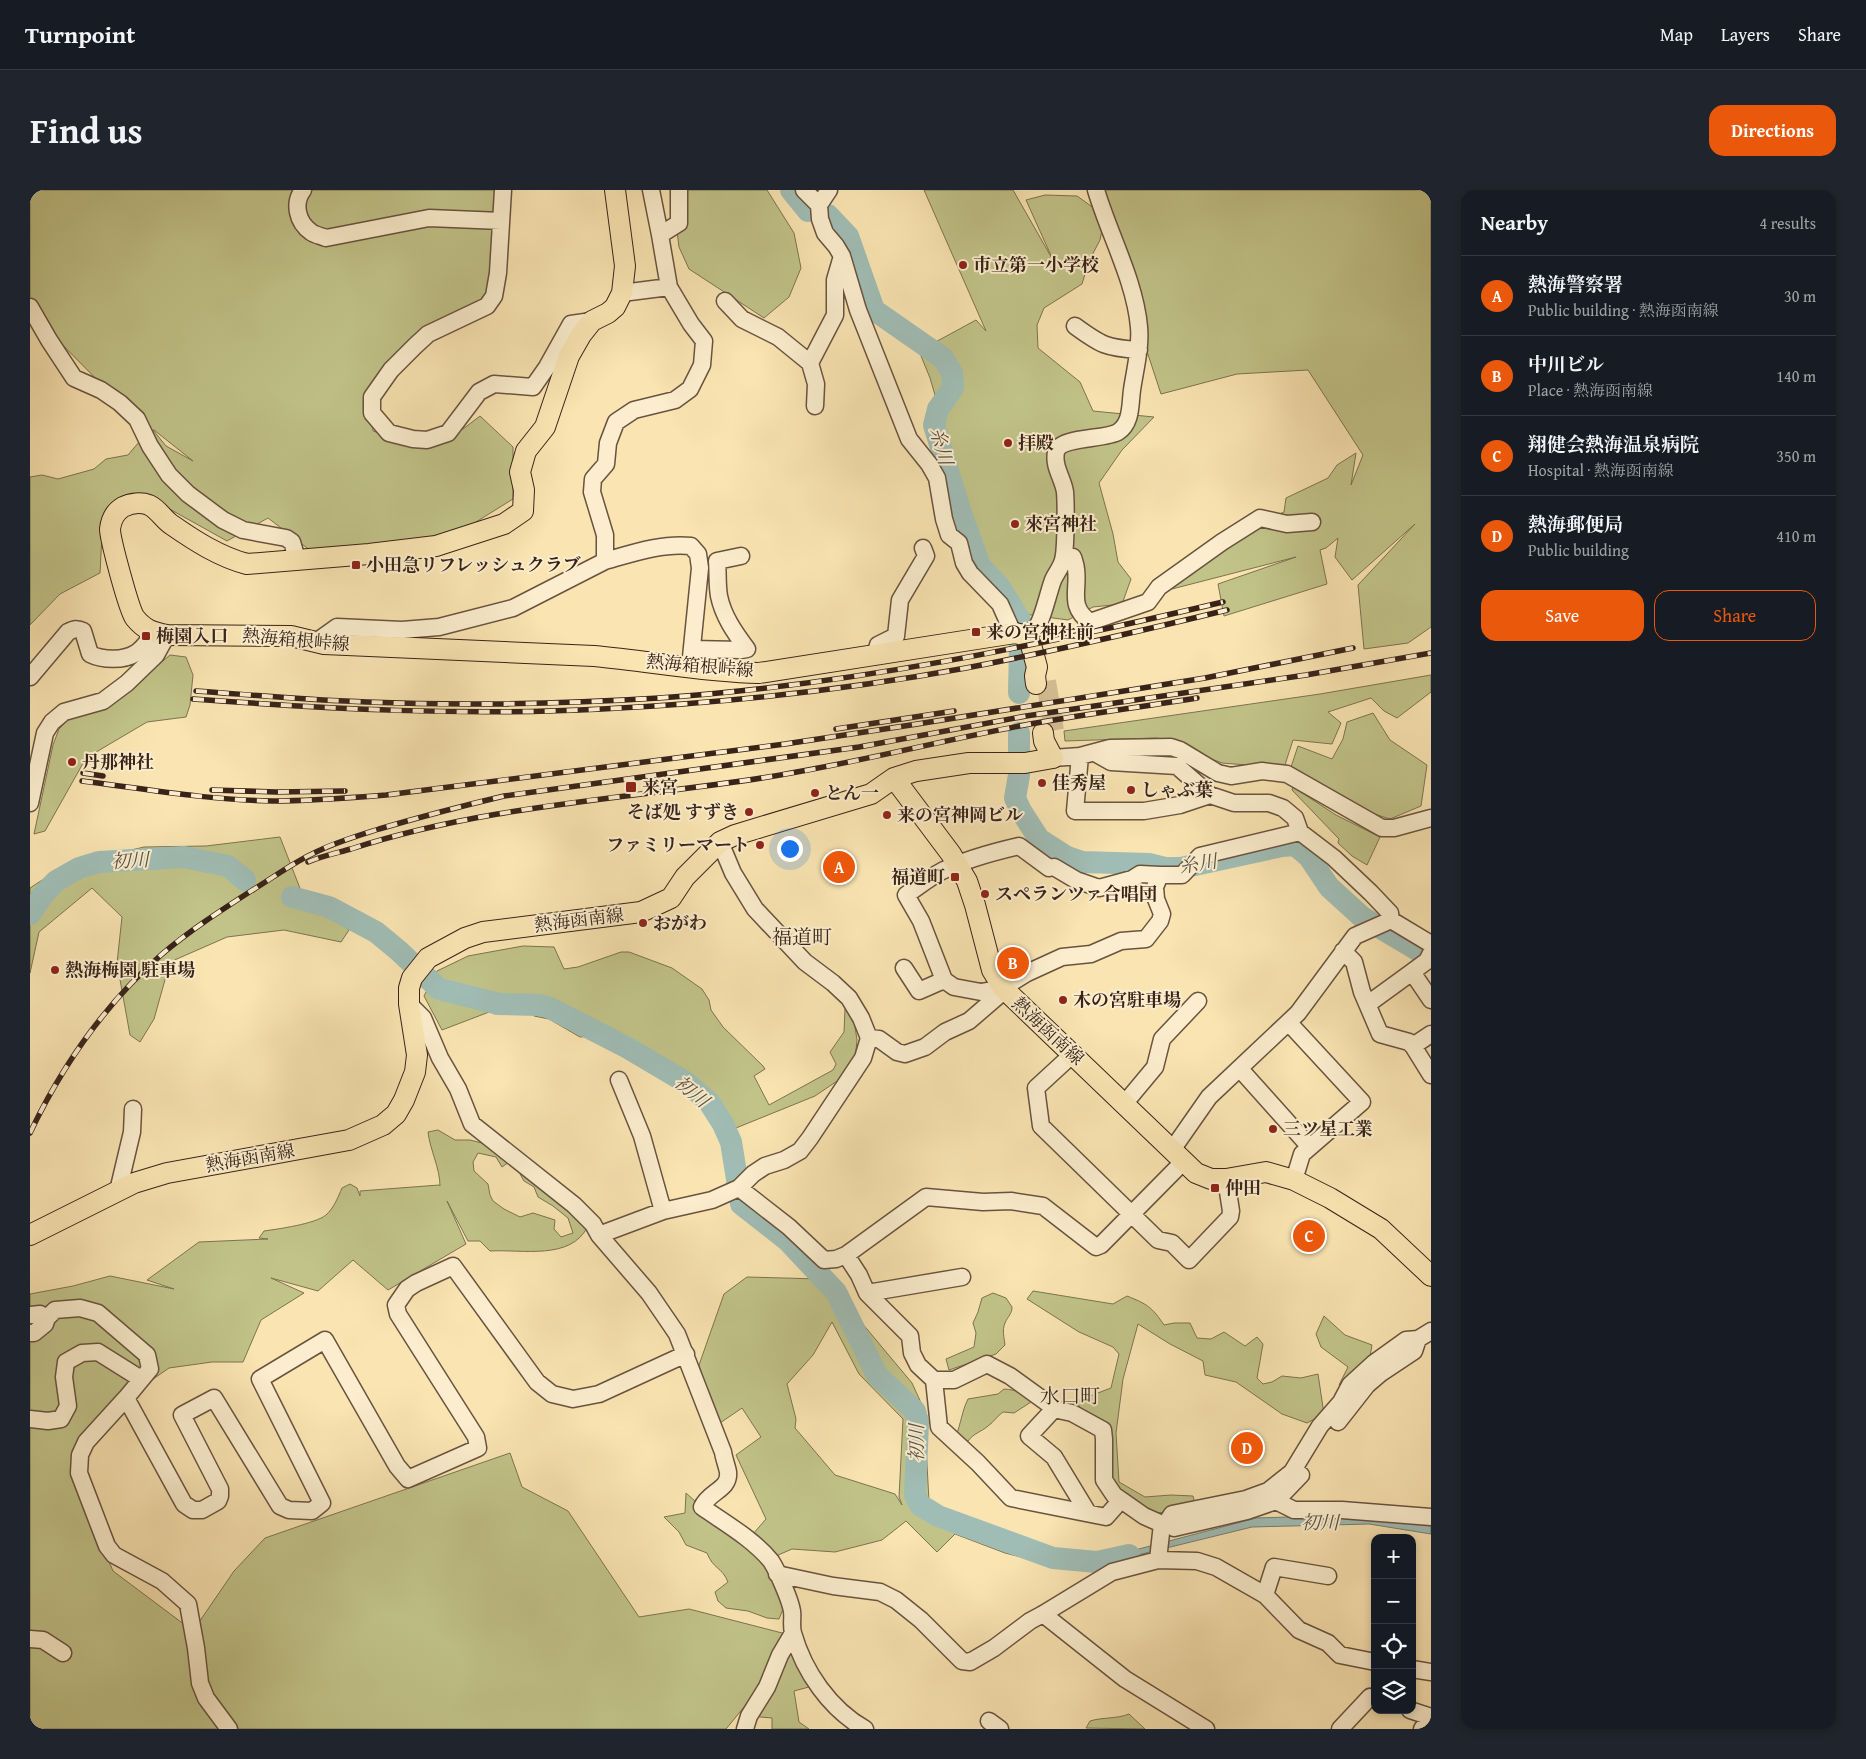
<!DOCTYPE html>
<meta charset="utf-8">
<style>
:root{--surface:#171b24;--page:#20242c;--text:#f1f3f6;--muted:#9ea1a6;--line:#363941;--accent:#ea580c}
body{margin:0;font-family:"Gentium Book Plus","Noto Serif JP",serif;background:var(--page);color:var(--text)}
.controls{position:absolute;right:15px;bottom:15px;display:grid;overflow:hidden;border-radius:10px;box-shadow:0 2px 8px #0003}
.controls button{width:45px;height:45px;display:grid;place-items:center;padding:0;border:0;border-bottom:1px solid var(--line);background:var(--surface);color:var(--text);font:25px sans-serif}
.you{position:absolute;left:759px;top:658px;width:18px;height:18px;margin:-12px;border:4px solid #fff;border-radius:50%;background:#1a73e8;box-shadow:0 0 0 8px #1a73e833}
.badge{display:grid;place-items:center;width:32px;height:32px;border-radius:50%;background:var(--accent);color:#fff;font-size:16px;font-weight:700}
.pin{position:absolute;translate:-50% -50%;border:2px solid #fff;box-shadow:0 1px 5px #0006}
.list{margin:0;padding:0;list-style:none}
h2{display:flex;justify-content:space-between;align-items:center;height:65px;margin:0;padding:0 20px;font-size:21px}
h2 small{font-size:16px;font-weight:400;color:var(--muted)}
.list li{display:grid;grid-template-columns:32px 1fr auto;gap:15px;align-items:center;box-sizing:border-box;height:80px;padding:0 20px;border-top:1px solid var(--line)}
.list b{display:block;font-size:19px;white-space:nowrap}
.list p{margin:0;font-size:16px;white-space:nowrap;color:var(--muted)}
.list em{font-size:16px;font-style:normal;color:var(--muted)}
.actions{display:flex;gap:10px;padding:15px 20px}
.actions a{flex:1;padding:11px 0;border:1px solid var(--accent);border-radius:15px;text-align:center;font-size:18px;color:var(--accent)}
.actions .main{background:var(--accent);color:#fff}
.icon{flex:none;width:28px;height:28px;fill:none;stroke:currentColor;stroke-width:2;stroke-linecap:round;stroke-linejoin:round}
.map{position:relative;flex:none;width:1401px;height:1539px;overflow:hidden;border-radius:15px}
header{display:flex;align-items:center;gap:30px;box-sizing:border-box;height:70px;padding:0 25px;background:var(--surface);border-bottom:1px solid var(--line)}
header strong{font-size:24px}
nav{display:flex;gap:28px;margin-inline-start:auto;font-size:18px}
.intro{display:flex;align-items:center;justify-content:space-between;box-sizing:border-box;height:120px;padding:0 30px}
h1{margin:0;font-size:35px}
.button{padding:12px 22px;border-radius:15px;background:var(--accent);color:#fff;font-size:18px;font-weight:700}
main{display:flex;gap:30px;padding:0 30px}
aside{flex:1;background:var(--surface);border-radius:15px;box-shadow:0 2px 8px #0003}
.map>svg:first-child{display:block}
.green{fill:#c1c389;stroke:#7d7351;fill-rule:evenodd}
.water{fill:#a0bdb5;stroke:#777f77}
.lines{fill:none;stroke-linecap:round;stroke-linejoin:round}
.river{stroke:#a0bdb5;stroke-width:22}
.major-tunnel{stroke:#d3bd93;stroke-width:20;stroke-dasharray:20 10;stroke-linecap:butt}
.minor-casing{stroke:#69533f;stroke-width:19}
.major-casing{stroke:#392319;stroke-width:22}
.minor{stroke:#fbedcd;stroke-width:16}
.major{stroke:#f9e4b2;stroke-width:20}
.rail-casing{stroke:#392319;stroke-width:5.5}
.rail{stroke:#fbedcd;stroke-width:4;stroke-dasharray:11;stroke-linecap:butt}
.poi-dot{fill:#8f2418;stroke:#fbedcd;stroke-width:2}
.labels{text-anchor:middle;stroke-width:4;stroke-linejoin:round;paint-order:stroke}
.poi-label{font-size:18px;font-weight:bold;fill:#392319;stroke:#fbedcd;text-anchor:start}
.street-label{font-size:18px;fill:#392319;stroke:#fbedcd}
.water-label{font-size:19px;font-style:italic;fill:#585148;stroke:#fbedcd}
.quarter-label{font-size:20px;fill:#392319;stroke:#fbedcd}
</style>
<header>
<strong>Turnpoint</strong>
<nav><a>Map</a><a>Layers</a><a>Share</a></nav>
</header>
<div class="intro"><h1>Find us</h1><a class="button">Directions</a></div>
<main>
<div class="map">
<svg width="1401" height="1539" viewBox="0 0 1401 1539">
<rect width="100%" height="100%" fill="#f9e4b2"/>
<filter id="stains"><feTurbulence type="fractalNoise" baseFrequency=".004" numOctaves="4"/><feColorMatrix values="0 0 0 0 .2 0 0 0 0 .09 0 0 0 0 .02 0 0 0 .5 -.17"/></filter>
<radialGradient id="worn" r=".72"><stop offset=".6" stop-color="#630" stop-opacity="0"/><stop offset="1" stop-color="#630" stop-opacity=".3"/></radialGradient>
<!-- green -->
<path class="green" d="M0,0H469L457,116L403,132L340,206L343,241L378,253L433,239L450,226L483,257V309L425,345L281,361L238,328L197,351L127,312L90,321L72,345L70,383L30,404L0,435V287L12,285L28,289L64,279L76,269L98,265L121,238L89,212L3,125L0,118ZM123,240H124L163,271L136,256Z
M649,0H737L764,43L771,78L759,107L734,128L659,79L649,57L645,25Z
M894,0H983L1023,70L996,10L1015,5L1047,6L1075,26L1070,50L1059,71L1052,94L1014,118L1007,135L1008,158L1050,192L1063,221L1124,227L1092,260L1069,293L1083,344L1088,372L1101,389L1092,414L1063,417L1038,430L994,424L950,369L913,232L900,188L889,161L946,130L956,141Z
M1074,0H1401V437L1378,453L1334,459L1328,395L1385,334L1322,390L1305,367L1308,348L1296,358L1290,360L1297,394L1194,426L1188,394L1266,367L1142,399V390L1233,331L1254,322L1256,308L1298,288L1307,275L1326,263L1321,295L1333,265L1278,180L1207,184L1131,204L1109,137Z
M140,465L156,467L163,485L160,515L156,527L117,532L56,568L15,641L4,644L23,555L29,539L40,528L115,486Z
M1401,485V502L1367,528L1354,521L1341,508L1298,522L1311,533L1302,554L1263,550L1254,578L1192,573L1127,548L1035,551L1034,541L1290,504Z
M1343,523L1360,550L1397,575L1391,616L1360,629L1322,617L1261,577L1268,556L1302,569L1313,549L1317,532Z
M1263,597L1306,625L1350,647L1337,675L1322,666L1308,653L1309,649L1262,600Z
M250,647L273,706L319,740L311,752L254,740L197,747L140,772L124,829L110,852L100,845L87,773L92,727L62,698L9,742L0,783V698L34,676L114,657L176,656Z
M493,756L524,757L534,779L548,777L591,762H599L642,778L672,799L679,810L681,820L693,837L733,876L735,879L724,886L739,915L803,880L806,874L800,862L814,842L815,819L824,830L827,850L825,870L816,885L785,906L706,938L687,909L660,888L611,859L605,853L571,845L550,847L519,829L504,826L495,811H488L412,840L394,806L407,781L438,766Z
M408,940L425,950H440L452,953L482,970L472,977L466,967L448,963L443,972L444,981L458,994L460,1005L463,1011L474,1019L490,1027L503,1023L525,1030L524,1039L531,1047L543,1043L538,1028L523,1016L508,1007L504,997L494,991L490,984L503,982L558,1036C541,1071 492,1059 460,1061L450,1051H438L417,1011L436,1054L358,1100L323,1070L288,1101L241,1088L274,1103L231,1130L213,1172H182L139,1178L63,1231L42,1285L83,1381L163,1441L204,1381L235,1348L480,1263L492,1297L538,1321L609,1427L659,1419L756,1444L723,1506L696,1539H0V1104L43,1096L80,1086L144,1099L117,1090L169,1052L238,1049L229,1048L234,1041C248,1039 285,1034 296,1025C304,1018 308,1007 312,998L320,994L327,998L330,1006V1001L409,995L410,996C410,978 400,960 398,942Z
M717,1087L789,1089L805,1094L816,1114L882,1193L897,1226L896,1256L899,1311L930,1326L979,1343L997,1352L1023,1360L1073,1362L1067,1375H1022L975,1363L925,1344L907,1362L876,1331L852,1350L805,1362L762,1359L746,1366L723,1344L736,1329L706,1265L731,1247L712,1218L690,1233L683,1218L669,1175L694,1104ZM802,1132L829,1184L873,1229L869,1307L872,1315L865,1304L805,1285L765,1238L766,1229L757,1194L783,1165Z
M1003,1101L1083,1114L1097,1106C1117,1114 1122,1117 1134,1135L1144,1133H1160L1167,1148L1181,1149L1194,1142L1215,1156L1227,1147L1233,1154L1227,1188L1233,1194L1242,1192L1252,1186L1271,1188L1288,1184L1294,1224L1277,1233L1252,1224L1206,1192L1175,1185L1173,1171L1140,1154L1108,1134L1093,1189L1086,1243L1089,1292L1115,1307L1141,1305L1163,1306L1165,1314L1149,1321L1115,1324L1075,1289L1073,1241L1052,1223L1047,1211L1081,1198L1089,1164L1083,1157L1049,1142L997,1109Z
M963,1103L976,1108L982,1117C982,1124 978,1126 975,1133C972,1140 974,1147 975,1155L966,1164L919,1180L916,1169L944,1157L946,1143L943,1133L948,1122L952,1108Z
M1294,1126L1315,1145L1342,1155L1340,1167L1314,1196L1309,1195L1318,1177L1291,1157L1286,1144Z
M974,1199C986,1200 994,1202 1001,1212L984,1223L973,1222C967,1226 964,1232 958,1236C951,1242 944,1243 938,1251L931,1253L926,1246C931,1233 932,1221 938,1209L968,1204Z
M656,1303L713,1354L732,1366L755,1414L749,1429L737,1428L718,1421L696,1418L688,1411L685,1402L698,1392C692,1377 683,1379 677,1363L656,1355L649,1342L634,1327L655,1323Z
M759,1449L779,1497L764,1501L769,1532L779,1539H742V1528L719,1526Z
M1099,1524L1115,1539L1056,1538L1060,1531C1073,1527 1087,1529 1099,1524Z"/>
<!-- water -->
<path class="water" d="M1291,1326L1401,1334V1344L1339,1334L1222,1337L1067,1375L1071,1369L1226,1328Z"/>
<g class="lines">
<!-- river -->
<path class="river" d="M761,0L778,21
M798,25L818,46L844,120L913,168L922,183L923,198L908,219L904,235L931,323L950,376L969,396L990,430V436
M989,503L990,453
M989,543V585L985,608L991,621L1009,649L1037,667L1052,672L1119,674L1135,678H1151L1252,656L1265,655L1279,667L1299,697L1332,727L1401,768
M262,707L299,717L346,742L369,761L409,799L469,814
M0,724L13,705L26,691L49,678L69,672L154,667L198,676L215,690
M467,814L509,815L518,817L598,858L657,893L679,912L693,934L701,952L711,1014L757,1050L806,1102L847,1185L885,1221L888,1233L885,1305L890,1315L908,1326L1023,1368L1067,1372L1099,1365"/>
<!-- major-tunnel -->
<path class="major-tunnel" d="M1016,491L1024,541"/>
<!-- minor casing -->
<g class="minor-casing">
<path id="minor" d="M273,0C263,13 267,32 281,42C285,45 291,46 296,48L399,28L471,31
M473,0L468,83L464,106L457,116L398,144L385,156L361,180L342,207V223L359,243L383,249L397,250L418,243L449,202L464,194L503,197L517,177L541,134L562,131
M621,0L630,45L649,33V0
M774,0L789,15
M799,0L789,15L790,29L795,43L806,56L812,66L828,120L879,249L899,274L907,288L914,329L919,345L929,353L934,373L940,383L970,414L983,443
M592,103L639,97L630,45
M695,111L712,129L748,147L780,173L786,194L785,216
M0,117L19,150L44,188L71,200L90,213L107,229L120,256L139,285L158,304L193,330L213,340L256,348L262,352L267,369
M1045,136C1071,155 1076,158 1109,160
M780,173L805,125V90L812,66
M1034,369L1043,367C1044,371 1046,375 1046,379C1049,401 1038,416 1060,432L1118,412L1129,397L1192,352L1230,328L1257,334L1282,332
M575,371C603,363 632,353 661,356L668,364L670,378L660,477
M996,447C1000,443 1006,439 1009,433C1015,420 1018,404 1023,390C1026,383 1031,378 1033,370C1036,360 1036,314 1035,302C1033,288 1023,277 1026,262C1030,246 1075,250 1088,242C1102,233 1100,214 1102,200C1105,179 1111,158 1109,137C1105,91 1079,44 1066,0
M286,452L307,437L372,440L409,437L483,418L575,371V345L562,302L563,289L576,274L578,253L586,232L604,220L645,210L660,199L672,175L674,151L661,134L639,97
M662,459L711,460L717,459C705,443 693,426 689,406C687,395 688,382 687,371L711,366
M845,466L848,455L866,446L870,410L896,366L893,358
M0,487L38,442C44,439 47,438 53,441L60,464C72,470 94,471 106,463C114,458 119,449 125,442
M1065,563L1081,572L1147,576L1180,605L1204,613H1239L1253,618L1265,628L1270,642L1304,668L1341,703L1360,723L1361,730
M1050,566L1045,621H1114L1150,615L1180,605
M1023,568L1050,566L1080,558L1141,557L1150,560L1188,583L1201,586L1232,581L1257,584L1352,638H1364L1401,628
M0,613L15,543L22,532L34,522L73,511L97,493L126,465L137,445
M1130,685L1110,684L1102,689L1069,698L1046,690L1024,677L1019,678L989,656C963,662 936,669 912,681C899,688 888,697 876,705L891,731L914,790L924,797L951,802L973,798L997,783L1032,767L1061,764L1091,751L1116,749L1130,731L1132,724L1126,709L1125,697L1130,685H1152L1170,666L1270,642
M1361,730L1401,754
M1313,761L1324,772L1332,802L1350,844L1379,852L1383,856L1401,844
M874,778L889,801L914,790
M1382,782L1397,771L1401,763
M379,814L393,828L410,868L428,899L442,934L544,1015L563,1034L569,1045L619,1103L647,1144L693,1262C694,1269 697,1276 698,1282C700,1300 679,1301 672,1317C695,1333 723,1349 741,1371C747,1380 760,1409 762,1421C763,1428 761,1436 763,1443C774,1482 800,1519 835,1539
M1338,814L1382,782L1401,810
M1259,833L1332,912L1272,964L1264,990
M839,848L849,849L867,862L875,864L895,857L915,842L939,831L975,800
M1383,856L1401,885
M1043,864L1006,898L1011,936L1128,1050L1142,1053L1159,1070L1200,1027L1201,1021L1196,989
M1210,879L1279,956
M589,890L612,946L633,1021
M1095,913L1125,877L1132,849L1168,811
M1142,960L1179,907L1268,823L1325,746L1361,730
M709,998L759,1037L794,1070L806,1069L816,1065L896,1007L953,1012L981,1011L1013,1016L1066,1057L1071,1055L1154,971
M88,1001L102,942L103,919
M569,1045L633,1021L682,1010L709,998L723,984L735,976L754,970L770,961L780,948L833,868L839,848L831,828L819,808L803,793L775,772L725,719L703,683L690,652
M816,1065L829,1085L837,1103L880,1146L882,1163L888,1175L904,1190H924L957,1174L980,1186L1016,1212L1024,1219L1042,1223L1073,1240L1074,1249V1290L1084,1305L1114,1326L1132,1334
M837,1103L932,1087
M0,1125L10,1124L17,1128
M0,1143H4L15,1134L17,1128L25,1120L50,1118L68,1123L117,1165L120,1179L96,1208L56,1252L50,1265L49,1283L77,1356L84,1365L132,1391L158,1414L166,1458L170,1493L176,1508L199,1539
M904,1190L909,1237L948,1273L981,1308L1076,1327L1091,1310
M96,1208L154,1314L163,1320H172L188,1311L190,1306V1299L152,1225L184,1208L250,1316L259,1320L282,1321L292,1313L230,1189L295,1150L367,1276L378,1289L448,1258L446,1247L368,1124L366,1115L377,1099L386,1093L423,1076L507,1192L522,1204L543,1209L569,1204L656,1164
M1024,1219L999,1246L1024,1267L1058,1323
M0,1229L18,1231L31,1229L38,1216L34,1187L36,1172L52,1163L68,1162L111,1189
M1308,1232L1337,1195L1351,1183L1384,1161L1388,1149
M1239,1303L1246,1311L1264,1320H1312L1401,1327
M1137,1332L1144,1338L1217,1321L1246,1311L1271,1285
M1128,1370L1132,1334L1137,1332L1142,1324L1216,1309L1238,1301L1262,1282L1290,1236L1311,1212L1320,1195L1344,1173L1376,1150L1388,1149L1401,1141
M747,1384L803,1396L850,1402L866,1410L891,1430L932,1471L940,1472L964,1458L1000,1431L1013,1424L1082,1382L1128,1370L1167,1371L1186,1377L1235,1405L1269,1440L1298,1453L1310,1465L1345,1472
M1235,1405L1244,1377L1298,1386
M1013,1424L1095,1489L1176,1539
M0,1449L13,1450L33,1463
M1382,1479L1401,1482
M1380,1520L1401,1527
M959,1531L970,1539
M715,1539L719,1526L737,1497L750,1465L763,1443
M1310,1539L1340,1507L1345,1509
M1392,1539L1401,1527"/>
</g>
<!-- major casing -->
<g class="major-casing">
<path id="major" d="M585,0L595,76L592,103L585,117L578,123L562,131L551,145L539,166L515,237L496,261L490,282L494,300L493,321L474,334L406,356L339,364L217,374C190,367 165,351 142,335C134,330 128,319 119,315C111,312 101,313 93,317C85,322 81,330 80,339C80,349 99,420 105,428C115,440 122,442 137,445L261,446L294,454L564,466C619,471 674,482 729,483L985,443L994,445L1001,455L1007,477L1005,486L1006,494
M1013,543L1014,551L1023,568
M864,588L921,664L937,691L945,715L962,780L973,798L1166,983L1181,989H1196L1236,982L1264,990L1300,1008L1351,1039L1401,1086
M0,1045L104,993L137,983L319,950L353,935L366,924L374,910L385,882L387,865L379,814V798L382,788L398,768L435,748L453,742L611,722L641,708L655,687L690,652L705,645L841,604L864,588L886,581L939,573H995L1023,568"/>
</g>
<!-- minor -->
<use href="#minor" class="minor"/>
<!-- major -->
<use href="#major" class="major"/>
<!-- rail casing -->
<g class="rail-casing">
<path id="rail" d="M166,501C223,505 280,510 337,512C434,516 532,514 629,508C820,495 1007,456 1193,412
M163,509C299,519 435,526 572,519C694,513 816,500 936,478C1024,461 1111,441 1197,420
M806,539L924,521
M53,583L73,586
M52,591C115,599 178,610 242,611C280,611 318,608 356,605L755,554L881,535L1175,488L1323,458
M182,600L246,602L315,601
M278,672C292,666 307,663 321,659C456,615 598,609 738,587C826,573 913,550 1000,534C1056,524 1111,517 1167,508
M0,943C32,876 75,814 131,765C159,741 190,721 221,701C241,689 261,674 282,664C303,653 327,646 349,639C390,627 432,616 474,606L829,557L996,526L1276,485L1401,463"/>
</g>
<!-- rail -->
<use href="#rail" class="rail"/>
</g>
<!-- markers -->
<g class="poi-dot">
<circle cx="933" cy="75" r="5"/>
<circle cx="978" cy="253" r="5"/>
<circle cx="985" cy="334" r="5"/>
<rect x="321" y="370" width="10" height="10" rx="2.5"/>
<rect x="941" y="437" width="10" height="10" rx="2.5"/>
<rect x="111" y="441" width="10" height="10" rx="2.5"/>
<circle cx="42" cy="572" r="5"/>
<circle cx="1012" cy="593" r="5"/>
<rect x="595" y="591" width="12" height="12" rx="2.5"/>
<circle cx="1101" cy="600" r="5"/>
<circle cx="785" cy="603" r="5"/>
<circle cx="719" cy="622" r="5"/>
<circle cx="857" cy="625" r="5"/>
<circle cx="730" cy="655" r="5"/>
<rect x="920" y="682" width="10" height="10" rx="2.5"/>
<circle cx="955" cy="704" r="5"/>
<circle cx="613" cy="733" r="5"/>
<circle cx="25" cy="780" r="5"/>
<circle cx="1033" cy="810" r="5"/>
<circle cx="1243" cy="939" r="5"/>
<rect x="1180" y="993" width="10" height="10" rx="2.5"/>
</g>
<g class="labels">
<!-- poi labels -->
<g class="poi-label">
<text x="943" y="81">市立第一小学校</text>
<text x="988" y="259">拝殿</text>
<text x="995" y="340">來宮神社</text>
<text x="336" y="381">小田急リフレッシュクラブ</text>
<text x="956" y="448">来の宮神社前</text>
<text x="126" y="452">梅園入口</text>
<text x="52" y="578">丹那神社</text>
<text x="1022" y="599">佳秀屋</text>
<text x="612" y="603">来宮</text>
<text x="1111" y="606">しゃぶ葉</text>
<text x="795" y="609">とん一</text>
<text x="709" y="628" text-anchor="end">そば処 すずき</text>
<text x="867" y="631">来の宮神岡ビル</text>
<text x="720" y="661" text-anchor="end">ファミリーマート</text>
<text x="915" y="693" text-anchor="end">福道町</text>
<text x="965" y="710">スペランツァ合唱団</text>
<text x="623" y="739">おがわ</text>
<text x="35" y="786">熱海梅園 駐車場</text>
<text x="1043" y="816">木の宮駐車場</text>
<text x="1253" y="945">三ツ星工業</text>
<text x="1195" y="1004">仲田</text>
</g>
<!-- street labels -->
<g class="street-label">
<text transform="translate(266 450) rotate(5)" y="6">熱海箱根峠線</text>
<text transform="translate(670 476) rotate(5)" y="6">熱海箱根峠線</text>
<text transform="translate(549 730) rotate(-7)" y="6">熱海函南線</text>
<text transform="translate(1018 841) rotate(43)" y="6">熱海函南線</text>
<text transform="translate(220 968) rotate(-10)" y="6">熱海函南線</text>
</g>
<!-- water labels -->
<g class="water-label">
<text transform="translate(912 256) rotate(75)" y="7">糸川</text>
<text transform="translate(100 670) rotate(-3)" y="7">初川</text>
<text transform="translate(1168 673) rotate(-9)" y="7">糸川</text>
<text transform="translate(662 901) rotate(40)" y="7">初川</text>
<text transform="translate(886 1253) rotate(-90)" y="7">初川</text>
<text x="1290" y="1339">初川</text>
</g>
<!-- quarter labels -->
<g class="quarter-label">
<text x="772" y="754">福道町</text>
<text x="1040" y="1213">水口町</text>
</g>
</g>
<rect width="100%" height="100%" filter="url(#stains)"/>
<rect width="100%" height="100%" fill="url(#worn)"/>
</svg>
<div class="controls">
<button>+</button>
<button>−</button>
<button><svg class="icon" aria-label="locate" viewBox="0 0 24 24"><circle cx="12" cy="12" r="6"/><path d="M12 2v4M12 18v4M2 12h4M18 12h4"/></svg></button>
<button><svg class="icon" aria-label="layers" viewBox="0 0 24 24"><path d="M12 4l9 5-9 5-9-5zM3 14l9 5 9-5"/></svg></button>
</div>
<div class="you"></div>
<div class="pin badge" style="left:809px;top:677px">A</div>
<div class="pin badge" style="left:983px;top:773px">B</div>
<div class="pin badge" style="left:1279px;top:1046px">C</div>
<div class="pin badge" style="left:1217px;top:1258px">D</div>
</div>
<aside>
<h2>Nearby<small>4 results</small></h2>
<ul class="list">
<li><span class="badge">A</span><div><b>熱海警察署</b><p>Public building · 熱海函南線</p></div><em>30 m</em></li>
<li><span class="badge">B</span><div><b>中川ビル</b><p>Place · 熱海函南線</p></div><em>140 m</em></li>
<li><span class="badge">C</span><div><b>翔健会熱海温泉病院</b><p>Hospital · 熱海函南線</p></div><em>350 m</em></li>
<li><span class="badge">D</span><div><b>熱海郵便局</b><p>Public building</p></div><em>410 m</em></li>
</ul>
<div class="actions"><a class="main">Save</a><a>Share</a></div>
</aside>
</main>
